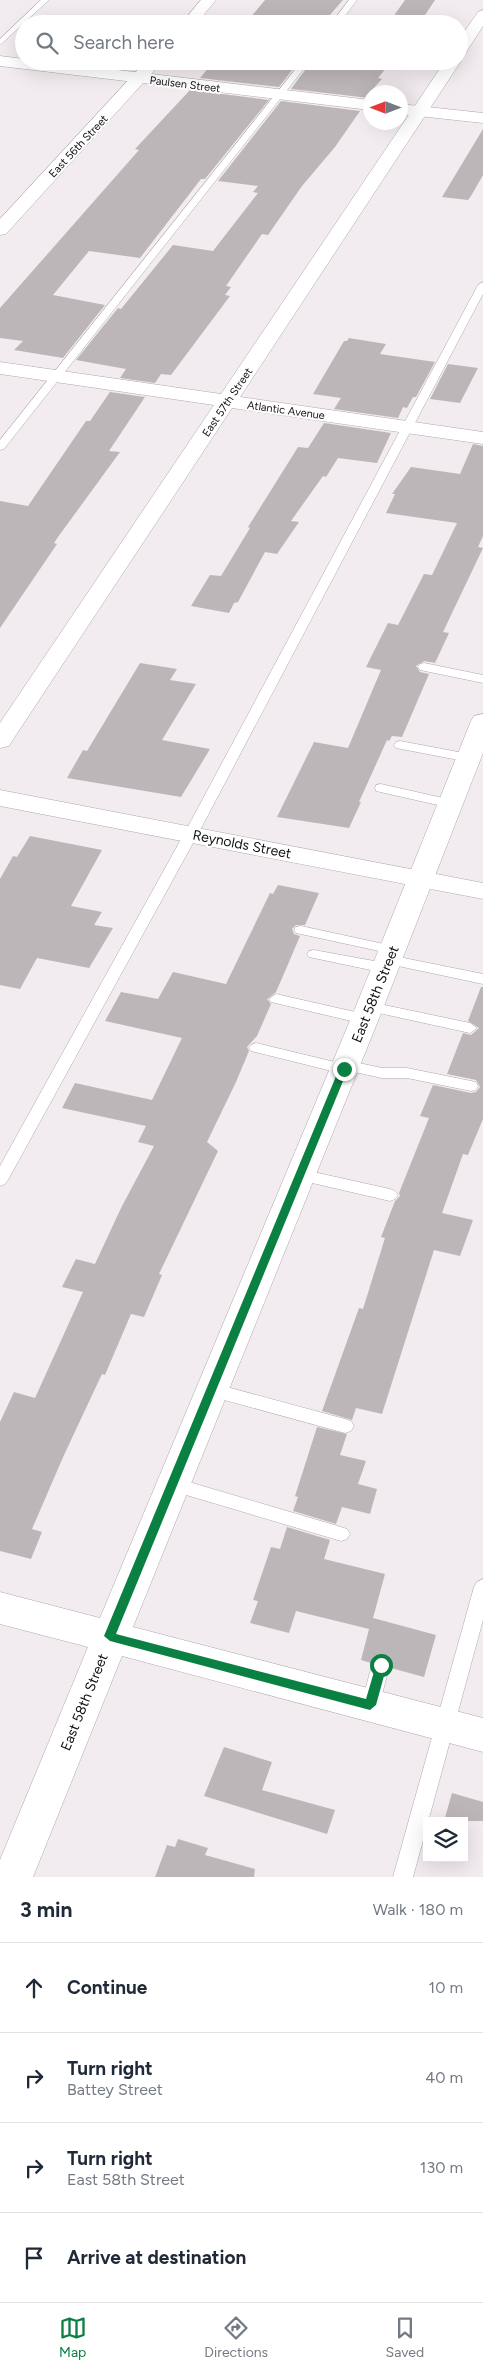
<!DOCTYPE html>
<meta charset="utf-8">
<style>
:root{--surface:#fff;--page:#f2f2f3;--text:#1f2937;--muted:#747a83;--line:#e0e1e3;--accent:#0b8043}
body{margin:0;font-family:Figtree,sans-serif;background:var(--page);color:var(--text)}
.controls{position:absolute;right:15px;bottom:15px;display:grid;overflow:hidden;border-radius:0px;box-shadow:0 5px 20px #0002}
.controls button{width:45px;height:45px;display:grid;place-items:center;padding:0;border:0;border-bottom:1px solid var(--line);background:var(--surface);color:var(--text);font:25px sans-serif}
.compass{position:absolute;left:363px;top:85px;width:45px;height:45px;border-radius:50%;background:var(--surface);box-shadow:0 5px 20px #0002;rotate:270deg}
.stop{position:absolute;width:15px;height:15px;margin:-11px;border:4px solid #0b8043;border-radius:50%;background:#fff}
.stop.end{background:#0b8043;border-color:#fff;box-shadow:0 1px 5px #0008}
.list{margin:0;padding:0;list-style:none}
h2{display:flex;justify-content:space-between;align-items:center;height:65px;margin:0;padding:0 20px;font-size:21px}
h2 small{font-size:16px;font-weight:400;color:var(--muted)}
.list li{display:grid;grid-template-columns:32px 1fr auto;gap:15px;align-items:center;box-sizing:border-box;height:90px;padding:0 20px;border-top:1px solid var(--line)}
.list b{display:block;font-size:19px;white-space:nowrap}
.list p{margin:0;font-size:16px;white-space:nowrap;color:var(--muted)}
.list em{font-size:16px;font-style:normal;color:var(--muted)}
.icon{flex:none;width:28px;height:28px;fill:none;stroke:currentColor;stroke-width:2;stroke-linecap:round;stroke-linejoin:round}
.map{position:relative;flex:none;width:483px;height:1877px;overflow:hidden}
.search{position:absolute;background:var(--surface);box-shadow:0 5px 20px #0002;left:15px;right:15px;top:15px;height:55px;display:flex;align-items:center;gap:12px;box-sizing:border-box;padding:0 18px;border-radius:28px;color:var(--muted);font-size:19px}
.sheet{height:425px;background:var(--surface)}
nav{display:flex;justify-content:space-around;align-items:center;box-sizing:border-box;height:70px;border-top:1px solid var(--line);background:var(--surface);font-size:14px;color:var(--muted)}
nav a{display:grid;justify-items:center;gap:2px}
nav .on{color:var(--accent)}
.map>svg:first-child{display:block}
.building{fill:#bdb6b9}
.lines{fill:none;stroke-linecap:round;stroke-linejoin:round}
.lane-casing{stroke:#aea8ad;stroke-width:1}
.street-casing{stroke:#aea8ad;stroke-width:1}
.secondary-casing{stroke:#aea8ad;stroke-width:1}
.lane{fill:#fff;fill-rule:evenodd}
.street{fill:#fff;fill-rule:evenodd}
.secondary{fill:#fff;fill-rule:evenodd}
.route{fill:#0b8043}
.labels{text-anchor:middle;stroke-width:4;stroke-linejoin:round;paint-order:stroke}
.far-street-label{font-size:11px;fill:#131113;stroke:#fff}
.street-label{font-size:14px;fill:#131113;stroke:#fff}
</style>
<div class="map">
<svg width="483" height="1877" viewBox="0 0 483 1877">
<rect width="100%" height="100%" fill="#f2ebf0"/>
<!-- building -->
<path class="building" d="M265,0H343L322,24H245Z
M405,0H435L419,24H388Z
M214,61H299L279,87L200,78Z
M312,61H392L378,78L382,79L370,92L369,98L291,89Z
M190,90L269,100L205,179H201L140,258L89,251L53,295L105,305L63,358L14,350L23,341L0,338V308L139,150L135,149Z
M281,101L360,111L335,147L302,186L268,235L262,234L226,286L231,287L225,295L230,296L171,375L161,374L155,383L120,378L126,369L76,360L118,308L121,309L173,245L213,251L258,193L253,192L258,186L218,181Z
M483,129V175L471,196L468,200L442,197Z
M349,338L386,344L380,354L435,362L416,397H413L407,408L403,407L398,418L334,409L341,398L313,394L344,341H347Z
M448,364L478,368L460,403L430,399Z
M110,392L145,397L109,451L120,452L58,537L54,543L57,544L0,628V501L28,506L86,421H90Z
M324,423L391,433L377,463L338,458L326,477L323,476L291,521L299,522L277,554L265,552L238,602L234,603L229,613L191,606L210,575L221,576L250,528L248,527L298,447L308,448Z
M473,444L483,446V536L478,547L483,548L443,632L449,633L435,663L424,661L416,666L420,672L429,674L402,737L392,736L389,741L387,740L359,802H361L349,828L277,817L314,742L348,748L381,670L366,667L388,623L398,625L424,574L432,575L457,523L386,513L395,494H392L411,467L460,474Z
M140,663L177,669L170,680L196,684L162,740L210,749L181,797L67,778L83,750L87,751Z
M30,836L102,850L71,906L102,912L94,925L113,928L89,968L37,958L20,989L0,985V879L13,856L17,857Z
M278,885L319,893L305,925H296L292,929L294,934L300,936L286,969L276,992L267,999L271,1004L257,1036L247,1047L249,1051L236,1082L207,1142L218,1151L159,1274L162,1275L144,1317L131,1314L105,1375L102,1374L64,1455L32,1529L42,1532L31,1559L0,1551V1422L14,1392L35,1398L83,1292L62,1287L76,1259L95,1264L121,1208L154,1146L138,1142L146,1126L62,1108L75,1083L152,1100L182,1038L105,1021L121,992L158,999L173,972L226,984L270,893L273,894Z
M481,987H483V1119L468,1155L463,1154L442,1213L473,1220L460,1256L434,1250L382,1414L356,1408L352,1420L322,1411L359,1308L363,1309L385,1238L381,1237L395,1201L400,1196L399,1193L429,1118L420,1116L433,1085L471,1093L476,1092L480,1087L476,1080L447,1074L463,1033L471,1035L479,1028L468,1021Z
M317,1427L347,1434L340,1455L366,1461L358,1484L377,1489L370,1514L342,1507L336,1524L293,1511L298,1497L295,1496Z
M287,1527L330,1540L324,1559L385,1574L373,1618L436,1635L424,1677L391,1668L390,1658L382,1655L373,1657L371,1663L361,1660L369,1629L296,1611L289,1633L250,1623L258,1601L253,1600L271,1547L280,1549Z
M224,1747L272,1762L262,1790L335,1810L327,1834L204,1796Z
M452,1793L483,1802V1821H444Z
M178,1839L208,1848L205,1855L255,1869L254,1877H155L167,1845L175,1847Z"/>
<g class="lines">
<!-- lane casing -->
<g class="lane-casing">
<path id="lane" d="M41,0H49L0,45V39Z
M349,0H357L339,24H331Z
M302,61H310L4,449L0,450V440Z
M483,282V294L198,834L8,1180L5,1184L0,1186V1166L184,834L478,285Z
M424,663L483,675V683L420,670L418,667L420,664Z
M400,741L469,754L475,758L469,762L396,748L394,745L396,742Z
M381,784L456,801L457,804L451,808L376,791L375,788L376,785Z
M301,926L393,946L400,950L393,954L296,933L294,930L296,927Z
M314,950L385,963L392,968L385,973L309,957L307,954L309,951Z
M389,955L483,974V984L384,963L382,960L384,957Z
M276,994L364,1014L371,1019L364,1024L271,1002L269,999Z
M370,1002L470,1023L477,1028L470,1033L365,1010L363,1007Z
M256,1043L339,1063L345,1060L382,1068H407L471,1081L476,1082L478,1086L476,1090L471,1091L407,1078H382L350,1071L344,1074L251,1051L249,1048L251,1045Z
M300,1169L390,1189L395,1191L398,1195L395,1199L390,1201L295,1179L292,1175L295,1171Z
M212,1383L345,1419L351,1421L354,1426L351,1431L345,1433L206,1395L204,1390L206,1385Z
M172,1477L341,1527L347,1529L350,1534L347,1539L341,1541L166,1489L163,1484L166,1479Z
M483,1579V1620L413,1877H393L474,1587L477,1582Z
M381,1657L388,1659L390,1665L379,1705L377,1711L370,1713L363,1711L361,1705L372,1665L374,1659Z"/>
</g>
<!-- street casing -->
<g class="street-casing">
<path id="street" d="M201,0H216L196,24H181Z
M483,10V26L465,54L459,56V39L478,12Z
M459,59L461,61L240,397L483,432V444L232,408L12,741L9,746L0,748V723L214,405L0,374V362L221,394L445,61H459Z
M146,61H163L6,234L0,235V219Z
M483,714V753L382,1011L133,1627L483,1718V1752L122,1656L33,1877H0V1860L88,1647L0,1624V1592L100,1618L354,1011L471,721L474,716Z"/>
</g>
<!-- secondary casing -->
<g class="secondary-casing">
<path id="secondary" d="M0,56L24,59V61H42L370,100V110L0,66Z
M400,104L483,113V123L400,114Z
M0,790L483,883V899L0,806Z"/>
</g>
<!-- lane -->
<use href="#lane" class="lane"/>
<!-- street -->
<use href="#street" class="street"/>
<!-- secondary -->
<use href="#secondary" class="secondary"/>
</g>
<!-- route -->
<path class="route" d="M344,1066L348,1069L116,1634L366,1699L376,1665L381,1661L387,1665L376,1705L370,1710L110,1641L104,1636L339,1069Z"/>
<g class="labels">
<!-- far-street labels -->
<g class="far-street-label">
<text transform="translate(185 84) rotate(7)" y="4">Paulsen Street</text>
<text transform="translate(78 146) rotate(-47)" y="4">East 56th Street</text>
<text transform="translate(227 402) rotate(-56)" y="4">East 57th Street</text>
<text transform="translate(286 410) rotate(8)" y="4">Atlantic Avenue</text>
</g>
<!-- street labels -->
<g class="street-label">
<text transform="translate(242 844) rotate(11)" y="5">Reynolds Street</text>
<text transform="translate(375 994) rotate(-68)" y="5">East 58th Street</text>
<text transform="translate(84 1702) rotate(-68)" y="5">East 58th Street</text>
</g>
</g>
</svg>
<div class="controls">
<button><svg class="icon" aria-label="layers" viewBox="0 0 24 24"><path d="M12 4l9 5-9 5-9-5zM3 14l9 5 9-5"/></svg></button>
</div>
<svg class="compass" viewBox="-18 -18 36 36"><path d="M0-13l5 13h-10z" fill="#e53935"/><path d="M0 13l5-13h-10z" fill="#747a83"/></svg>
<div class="stop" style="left:381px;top:1665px"></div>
<div class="stop end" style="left:344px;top:1069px"></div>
<div class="search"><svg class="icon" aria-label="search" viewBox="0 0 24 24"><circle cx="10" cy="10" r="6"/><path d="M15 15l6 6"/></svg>Search here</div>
</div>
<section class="sheet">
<h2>3 min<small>Walk · 180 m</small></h2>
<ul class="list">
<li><svg class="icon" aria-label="ahead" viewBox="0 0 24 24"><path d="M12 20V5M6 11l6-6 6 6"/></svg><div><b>Continue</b></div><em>10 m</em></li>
<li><svg class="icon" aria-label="right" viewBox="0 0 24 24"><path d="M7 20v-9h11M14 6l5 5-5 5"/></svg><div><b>Turn right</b><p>Battey Street</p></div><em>40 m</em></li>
<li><svg class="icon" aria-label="right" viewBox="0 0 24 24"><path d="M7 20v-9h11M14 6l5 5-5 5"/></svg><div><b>Turn right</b><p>East 58th Street</p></div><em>130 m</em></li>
<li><svg class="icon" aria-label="arrive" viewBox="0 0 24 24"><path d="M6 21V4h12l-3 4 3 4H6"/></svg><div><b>Arrive at destination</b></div></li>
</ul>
</section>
<nav>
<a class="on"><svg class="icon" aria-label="map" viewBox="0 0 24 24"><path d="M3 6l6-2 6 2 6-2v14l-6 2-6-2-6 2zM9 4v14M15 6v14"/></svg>Map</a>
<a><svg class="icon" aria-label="directions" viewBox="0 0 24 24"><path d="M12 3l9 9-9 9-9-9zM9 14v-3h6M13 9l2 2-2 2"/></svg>Directions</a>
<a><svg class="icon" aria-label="saved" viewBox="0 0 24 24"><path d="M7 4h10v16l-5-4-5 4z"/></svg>Saved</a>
</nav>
